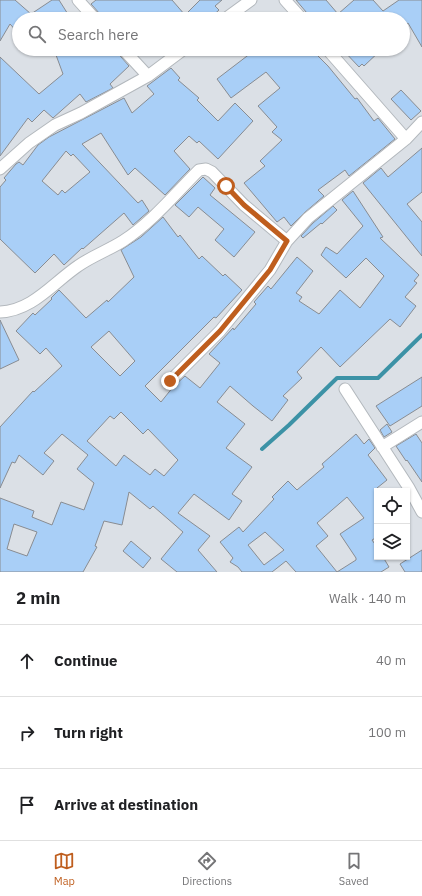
<!DOCTYPE html>
<meta charset="utf-8">
<style>
:root{--surface:#fff;--page:#f6f6f6;--text:#202124;--muted:#757577;--line:#e0e0e0;--accent:#bf5e1e}
body{margin:0;font-family:"IBM Plex Sans",sans-serif;background:var(--page);color:var(--text)}
.controls{position:absolute;right:12px;bottom:12px;display:grid;overflow:hidden;border-radius:0px;box-shadow:0 1px 3px #0004}
.controls button{width:36px;height:36px;display:grid;place-items:center;padding:0;border:0;border-bottom:1px solid var(--line);background:var(--surface);color:var(--text);font:20px sans-serif}
.stop{position:absolute;width:12px;height:12px;margin:-9px;border:3px solid #bf5e1e;border-radius:50%;background:#fff}
.stop.end{background:#bf5e1e;border-color:#fff;box-shadow:0 1px 4px #0008}
.list{margin:0;padding:0;list-style:none}
h2{display:flex;justify-content:space-between;align-items:center;height:52px;margin:0;padding:0 16px;font-size:17px}
h2 small{font-size:13px;font-weight:400;color:var(--muted)}
.list li{display:grid;grid-template-columns:26px 1fr auto;gap:12px;align-items:center;box-sizing:border-box;height:72px;padding:0 16px;border-top:1px solid var(--line)}
.list b{display:block;font-size:15px;white-space:nowrap}
.list em{font-size:13px;font-style:normal;color:var(--muted)}
.icon{flex:none;width:22px;height:22px;fill:none;stroke:currentColor;stroke-width:2;stroke-linecap:round;stroke-linejoin:round}
.map{position:relative;flex:none;width:422px;height:572px;overflow:hidden}
.search{position:absolute;background:var(--surface);box-shadow:0 1px 3px #0004;left:12px;right:12px;top:12px;height:44px;display:flex;align-items:center;gap:10px;box-sizing:border-box;padding:0 14px;border-radius:22px;color:var(--muted);font-size:15px}
.sheet{height:268px;background:var(--surface)}
nav{display:flex;justify-content:space-around;align-items:center;box-sizing:border-box;height:56px;border-top:1px solid var(--line);background:var(--surface);font-size:11px;color:var(--muted)}
nav a{display:grid;justify-items:center;gap:2px}
nav .on{color:var(--accent)}
.map>svg:first-child{display:block}
.lines{fill:none;stroke-linecap:round;stroke-linejoin:round}
.stream{stroke:#3c92a6;stroke-width:4}
.building{fill:#a9cff7;stroke:#888c92;fill-rule:evenodd}
.street-casing{stroke:#b3b8bd;stroke-width:13}
.street{stroke:#fff;stroke-width:11}
.route{stroke:#bf5e1e;stroke-width:5}
</style>
<div class="map">
<svg width="422" height="572" viewBox="0 0 422 572">
<rect width="100%" height="100%" fill="#dbe0e6"/>
<g class="lines">
<!-- stream -->
<path class="stream" d="M262,449L289,425L337,378H378L422,335"/>
</g>
<!-- building -->
<path class="building" d="M0,0H15L31,14L52,0H59L71,19H19V34L10,24L0,41Z
M96,0H172L185,15L200,0H222L215,6L219,10L209,19H102L100,14L91,4Z
M296,0H326L338,14L354,0H373L383,11L399,0H422V47L408,23L403,27V19H312Z
M74,49H114L129,66L110,84L113,88L86,102L80,94L53,118L44,110L32,122L28,118L0,156V57L39,94L63,74L56,55Z
M247,49H311L328,66L355,99L357,98L374,121L378,118L395,139L349,176L345,170L318,190L324,196L304,213L291,226L284,217L277,222L244,183L265,166L260,161L282,140L272,132L277,127L258,106L280,88L266,72L231,98L217,79L251,53Z
M342,49H382L364,66L362,64L359,67Z
M171,68L180,78L178,80L199,98L197,100L218,121L235,103L253,121L218,159L199,141L197,143L189,136L174,151L190,169L165,195L135,168L128,175L101,133L82,144L138,203L142,200L149,211L133,225L124,213L83,249L82,248L64,265L54,254L35,273L0,239V187L6,180L4,178L16,164L19,162L23,165L38,145L49,137L124,98L132,113L154,94L147,86ZM66,151L71,156L73,154L90,172L65,193L62,190L58,195L42,181Z
M401,90L421,111L411,120L391,99Z
M422,148V192L407,204L422,222V256L363,183L381,168L388,177Z
M203,177L215,188L210,195L255,232L234,257L215,240L224,229L198,207L189,217L175,205Z
M353,191L383,237L380,238L419,275L414,281L417,283L405,297L416,306L400,327L390,319L340,367L321,347L297,372L302,378L283,396L288,400L272,421L253,406L230,386L217,402L245,424L226,448L252,467L232,494L242,501L229,520L194,494L178,513L210,536L198,550L217,572H177L161,559L183,532L153,506L150,509L129,492L122,525L104,521L95,546L97,547L83,572H0V498L34,511L32,517L52,525L61,502L84,510L94,483L77,469L88,455L62,434L44,453L54,461L43,475L19,455L15,463L12,462L0,488V427L33,391L34,392L62,366L46,348L40,354L16,331L33,313L35,315L52,299L51,298L59,290L86,318L107,300L108,302L134,277L121,250L141,237L163,217L178,237L180,235L199,259L202,256L223,276L225,274L242,290L216,318L214,317L145,386L161,402L173,387L185,376L200,388L220,363L209,354L233,328L234,330L256,304L254,302L268,286L271,289L297,257L313,271L296,293L302,297L299,301L319,314L340,290L360,308L384,276L366,258L346,278L321,255L326,247L337,254L363,226L342,200ZM109,331L135,361L120,376L91,347ZM121,412L143,434L148,429L178,460L164,476L155,469L150,475L124,455L116,466L87,441L110,416L114,419ZM14,524L37,532L27,556L7,549Z
M333,206L337,210L322,224L321,223L303,238L301,236L313,223Z
M0,320L19,360L0,369Z
M422,377V406L390,426L376,406Z
M387,424L392,432L384,437L380,430Z
M356,434L364,444L369,439L375,448L368,455L387,480L377,488V537L372,540L377,547V557H383L389,567L381,572H296L286,561L272,572H242L238,567L230,562L233,558L220,542L239,527L243,532L274,499L272,497L288,481L297,490L324,467L322,464ZM347,497L364,518L340,534L356,558V560L337,572L316,546L328,536L317,523ZM265,532L284,550L264,565L248,545Z
M416,434L422,443V482L407,460L406,461L396,446Z
M131,541L151,558L143,568L123,551Z
M422,550V572H405L400,564Z"/>
<g class="lines">
<!-- street casing -->
<g class="street-casing">
<path id="street" d="M78,0L95,19
M285,0L302,19
M225,19L251,0
M123,49L148,76
M327,49L406,139
M0,169L29,143L55,125L81,113L148,76L184,49
M0,312C32,311 53,283 78,266C92,256 109,250 123,241C152,222 175,194 199,170L206,169L212,172L244,205L287,241
M170,381L220,331L270,270L287,241L308,218L406,139L422,122
M345,389L409,488L422,512
M382,447L422,422"/>
</g>
<!-- street -->
<use href="#street" class="street"/>
</g>
<g class="lines">
<!-- route -->
<path class="route" d="M170,381L220,331L270,270L287,241L244,205L226,186"/>
</g>
</svg>
<div class="controls">
<button><svg class="icon" aria-label="locate" viewBox="0 0 24 24"><circle cx="12" cy="12" r="6"/><path d="M12 2v4M12 18v4M2 12h4M18 12h4"/></svg></button>
<button><svg class="icon" aria-label="layers" viewBox="0 0 24 24"><path d="M12 4l9 5-9 5-9-5zM3 14l9 5 9-5"/></svg></button>
</div>
<div class="stop" style="left:226px;top:186px"></div>
<div class="stop end" style="left:170px;top:381px"></div>
<div class="search"><svg class="icon" aria-label="search" viewBox="0 0 24 24"><circle cx="10" cy="10" r="6"/><path d="M15 15l6 6"/></svg>Search here</div>
</div>
<section class="sheet">
<h2>2 min<small>Walk · 140 m</small></h2>
<ul class="list">
<li><svg class="icon" aria-label="ahead" viewBox="0 0 24 24"><path d="M12 20V5M6 11l6-6 6 6"/></svg><div><b>Continue</b></div><em>40 m</em></li>
<li><svg class="icon" aria-label="right" viewBox="0 0 24 24"><path d="M7 20v-9h11M14 6l5 5-5 5"/></svg><div><b>Turn right</b></div><em>100 m</em></li>
<li><svg class="icon" aria-label="arrive" viewBox="0 0 24 24"><path d="M6 21V4h12l-3 4 3 4H6"/></svg><div><b>Arrive at destination</b></div></li>
</ul>
</section>
<nav>
<a class="on"><svg class="icon" aria-label="map" viewBox="0 0 24 24"><path d="M3 6l6-2 6 2 6-2v14l-6 2-6-2-6 2zM9 4v14M15 6v14"/></svg>Map</a>
<a><svg class="icon" aria-label="directions" viewBox="0 0 24 24"><path d="M12 3l9 9-9 9-9-9zM9 14v-3h6M13 9l2 2-2 2"/></svg>Directions</a>
<a><svg class="icon" aria-label="saved" viewBox="0 0 24 24"><path d="M7 4h10v16l-5-4-5 4z"/></svg>Saved</a>
</nav>
